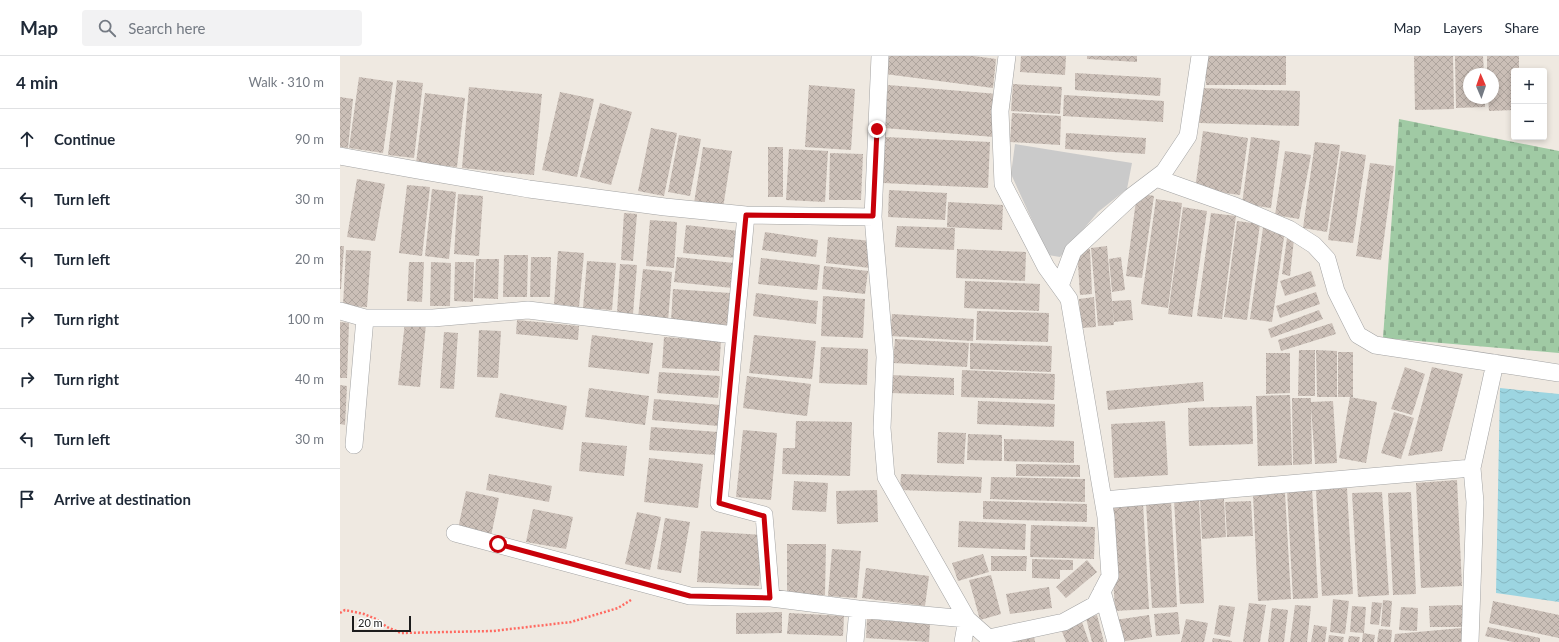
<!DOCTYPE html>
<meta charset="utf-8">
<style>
:root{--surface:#fff;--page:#f2f2f3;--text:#1f2937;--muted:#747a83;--line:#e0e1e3}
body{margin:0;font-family:Lato,sans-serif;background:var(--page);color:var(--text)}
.controls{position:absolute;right:12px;top:12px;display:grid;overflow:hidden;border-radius:4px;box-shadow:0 2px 6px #0003}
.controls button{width:36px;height:36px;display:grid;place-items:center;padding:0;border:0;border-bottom:1px solid var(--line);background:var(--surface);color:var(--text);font:20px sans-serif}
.compass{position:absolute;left:1123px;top:12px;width:36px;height:36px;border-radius:50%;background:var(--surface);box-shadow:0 2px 6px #0003;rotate:358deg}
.scale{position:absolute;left:12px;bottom:10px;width:59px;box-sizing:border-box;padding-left:4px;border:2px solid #1c1c1c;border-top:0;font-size:11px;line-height:14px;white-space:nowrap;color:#1c1c1c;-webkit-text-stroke:3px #fff;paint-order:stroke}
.stop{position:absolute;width:12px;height:12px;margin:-9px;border:3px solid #c80009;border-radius:50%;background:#fff}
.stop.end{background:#c80009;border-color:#fff;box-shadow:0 1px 4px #0008}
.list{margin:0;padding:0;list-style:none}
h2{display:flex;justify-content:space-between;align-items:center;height:52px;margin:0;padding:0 16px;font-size:17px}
h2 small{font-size:13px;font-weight:400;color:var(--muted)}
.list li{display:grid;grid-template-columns:26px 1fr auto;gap:12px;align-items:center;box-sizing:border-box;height:60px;padding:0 16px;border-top:1px solid var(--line)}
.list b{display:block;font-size:15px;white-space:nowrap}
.list em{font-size:13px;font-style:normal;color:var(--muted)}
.icon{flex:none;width:22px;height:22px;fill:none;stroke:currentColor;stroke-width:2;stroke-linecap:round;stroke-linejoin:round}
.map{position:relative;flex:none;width:1219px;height:586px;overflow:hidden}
header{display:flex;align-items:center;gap:24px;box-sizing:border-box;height:56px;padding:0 20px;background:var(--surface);border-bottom:1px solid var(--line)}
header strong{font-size:19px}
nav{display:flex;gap:22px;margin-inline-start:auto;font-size:14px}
.search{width:280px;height:36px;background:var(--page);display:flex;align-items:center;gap:10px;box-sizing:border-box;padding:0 14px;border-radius:4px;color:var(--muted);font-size:15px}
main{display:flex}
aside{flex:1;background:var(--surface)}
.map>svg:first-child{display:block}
.religious{fill:#cacaca}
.cemetery{fill:url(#cemetery-stones)}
.water{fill:url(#water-waves)}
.building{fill:url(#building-cross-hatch)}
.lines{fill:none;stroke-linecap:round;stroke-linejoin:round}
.minor-casing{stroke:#a3a3a3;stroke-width:18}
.path{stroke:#ff6a61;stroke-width:2.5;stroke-dasharray:2 2;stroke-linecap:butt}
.minor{stroke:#fff;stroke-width:17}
.route{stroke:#c80009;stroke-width:5}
</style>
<header>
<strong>Map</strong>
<div class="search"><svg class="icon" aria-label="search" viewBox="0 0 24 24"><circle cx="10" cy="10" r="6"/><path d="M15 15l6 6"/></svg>Search here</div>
<nav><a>Map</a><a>Layers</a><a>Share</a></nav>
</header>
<main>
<aside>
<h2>4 min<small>Walk · 310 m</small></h2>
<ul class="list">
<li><svg class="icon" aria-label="ahead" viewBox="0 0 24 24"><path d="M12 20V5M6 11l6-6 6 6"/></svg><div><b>Continue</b></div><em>90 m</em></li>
<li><svg class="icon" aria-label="left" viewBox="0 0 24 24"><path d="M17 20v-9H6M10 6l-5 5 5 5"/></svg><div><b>Turn left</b></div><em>30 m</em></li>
<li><svg class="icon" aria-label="left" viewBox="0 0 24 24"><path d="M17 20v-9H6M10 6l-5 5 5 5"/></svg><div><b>Turn left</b></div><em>20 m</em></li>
<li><svg class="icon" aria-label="right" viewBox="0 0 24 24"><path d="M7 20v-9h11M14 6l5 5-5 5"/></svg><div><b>Turn right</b></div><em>100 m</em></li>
<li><svg class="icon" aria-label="right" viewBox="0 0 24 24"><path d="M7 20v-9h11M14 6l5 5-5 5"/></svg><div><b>Turn right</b></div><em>40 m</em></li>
<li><svg class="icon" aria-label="left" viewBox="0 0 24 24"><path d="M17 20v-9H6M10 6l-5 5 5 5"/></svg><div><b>Turn left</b></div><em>30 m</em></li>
<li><svg class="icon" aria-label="arrive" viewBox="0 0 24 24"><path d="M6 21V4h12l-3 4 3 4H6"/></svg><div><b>Arrive at destination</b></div></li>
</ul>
</aside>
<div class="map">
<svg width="1219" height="586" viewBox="0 0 1219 586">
<defs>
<pattern id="cemetery-stones" width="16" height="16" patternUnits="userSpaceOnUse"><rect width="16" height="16" fill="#a0caa4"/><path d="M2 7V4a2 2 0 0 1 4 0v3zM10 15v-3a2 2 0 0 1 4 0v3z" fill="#89ad8d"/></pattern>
<pattern id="water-waves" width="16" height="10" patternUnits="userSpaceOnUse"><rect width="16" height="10" fill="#9cd5e1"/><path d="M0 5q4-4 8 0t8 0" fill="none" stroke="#86b6c0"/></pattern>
<pattern id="building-cross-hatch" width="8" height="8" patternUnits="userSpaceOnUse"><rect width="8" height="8" fill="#cbbfb7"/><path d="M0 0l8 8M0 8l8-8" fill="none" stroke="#aea49d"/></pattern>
</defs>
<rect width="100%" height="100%" fill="#efe9e1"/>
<!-- religious -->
<path class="religious" d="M675,88L792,107L787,133L758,156L720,201L708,199L671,118Z"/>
<!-- cemetery -->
<path class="cemetery" d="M1059,63L1219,95V297L1043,282Z"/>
<!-- water -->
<path class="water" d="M1160,332L1219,338V546L1156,537Z"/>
<!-- building -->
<path class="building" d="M547,0H634L656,3L653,32L545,18Z
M681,0H726L725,19L680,16Z
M747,0H797V6L747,3Z
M866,0H946V29H866Z
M1074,0H1113L1114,53L1075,54Z
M1115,0H1143L1144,18H1129V42H1145V51L1116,52Z
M1147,0H1179V15H1174V54L1149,55L1148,42H1153V18H1147Z
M735,17L821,22L820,40L735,34Z
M19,21L53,26L43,97L9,92Z
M57,24L83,27L74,102L48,99Z
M673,28L722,31L720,58L671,55Z
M469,29L515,33L511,94L465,91Z
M548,29L658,38L654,81L544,72Z
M129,31L202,38L194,119L122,112Z
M860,32L960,35L959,70L859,67Z
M220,36L254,43L237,121L202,114Z
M85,37L125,42L117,111L76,107Z
M724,39L824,45L823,66L723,60Z
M0,41L13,43L8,92L0,91Z
M260,47L292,56L271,129L240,121Z
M672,57L721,60L720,89L670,86Z
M311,72L337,77L324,140L298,135Z
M863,75L908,82L900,139L855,133Z
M726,77L806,82L805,98L725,93Z
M339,79L361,83L350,140L328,136Z
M545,81L650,86L648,132L543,127Z
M911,81L940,85L931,152L902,148Z
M975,86L1000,89L987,176L963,172Z
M363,91L392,95L383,152L354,147Z
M428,91H443V141H428Z
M449,93L488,95L485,146L446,144Z
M945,95L971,99L959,163L935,159Z
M1001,95L1026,99L1013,187L988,184Z
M490,97L523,98L521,144H489Z
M1030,107L1054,110L1041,204L1016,200Z
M17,123L45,128L35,185L7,181Z
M67,129L90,131L82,200L59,197Z
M92,133L116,136L109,203L85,200Z
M549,134L607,137L605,164L548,161Z
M797,137L814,140L802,222L786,220Z
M118,138L143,140L139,200L114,198Z
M816,143L842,147L828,252L801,248Z
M608,146L663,149L662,174L607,171Z
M843,151L867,155L852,261L828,258Z
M284,157L297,158L293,205L281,204Z
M871,157L896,160L882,263L857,260Z
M310,164L337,166L334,212L306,210Z
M897,165L920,168L907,264L884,261Z
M346,169L399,175L396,202L343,197Z
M557,170L615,172L614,194L555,191Z
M923,172L945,174L932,266L910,263Z
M425,176L478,184L476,201L422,194Z
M488,181L533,185L530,212L486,207Z
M947,182L954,183L950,220L942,218Z
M0,190H4L1,233H0Z
M767,190L774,269L758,270L751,192Z
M617,193L686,196L685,225L616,222Z
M737,193H750L752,238L740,239Z
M6,194L31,195L27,251L3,250Z
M218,195L244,197L239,251L214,248Z
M164,199H188L187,241H163Z
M191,201H211L210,241H190Z
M337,201L394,207L392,232L334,226Z
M781,201L785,234L772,236L769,203Z
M421,202L480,209L477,234L418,228Z
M136,203H159L158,243L134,242Z
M247,205L276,207L272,254L243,252Z
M69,206H84L82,246L67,245Z
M91,206L111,207L110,250H90Z
M115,206H134L133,246L114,245Z
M280,208L297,209L293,258L277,257Z
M484,210L528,215L525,238L482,233Z
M303,213L332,216L328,265L298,262Z
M971,215L976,230L945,240L940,225Z
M625,225L700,228L699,255L624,252Z
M333,233L390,237L387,270L331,265Z
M976,236L980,248L940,262L936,250Z
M416,237L478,245L476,268L413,260Z
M483,240L525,243L523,282L481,280Z
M754,241L756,271L741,272L739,243Z
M791,244L793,264L774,266L772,245Z
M979,254L983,263L931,282L928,273Z
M637,255L709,257L708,286L636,284Z
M552,258L634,263L633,285L550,280Z
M177,264L239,270L238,284L176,278Z
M0,266L9,267L7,322H0Z
M65,266L86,268L80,331L58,329Z
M992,267L996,278L941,295L938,284Z
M139,274L161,275L158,322L137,321Z
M104,276L118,277L114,333L100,332Z
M252,279L313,287L309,318L248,311Z
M414,279L476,285L472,323L409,317Z
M324,281L381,285L379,315L322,312Z
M555,283L629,287L627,311L553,307Z
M630,287L712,290L711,316L630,313Z
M481,291L528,293L527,329L479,327Z
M959,294H975V340H958Z
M976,294L997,295V341H977Z
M998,296H1013V341H998Z
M926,297H950V337L926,338Z
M1065,311L1085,318L1072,359L1051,353Z
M1092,311L1123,318L1102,395L1068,400Z
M622,314L715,318L714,344L621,341Z
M319,316L380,320L378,342L317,337Z
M551,319L614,322V339L550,337Z
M407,320L471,328L467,360L403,352Z
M863,326L864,345L768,354L766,335Z
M0,329L7,330L5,369L0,368Z
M249,332L309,340L305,369L245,361Z
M160,337L227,350L223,374L155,361Z
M950,339L952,409L918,410L916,340Z
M1010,341L1037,346L1026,407L999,402Z
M952,342H971V346L993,345L997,407L975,408L971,350L972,408L953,409Z
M314,343L380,349L378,370L312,364Z
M638,345L715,348L714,371L637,368Z
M912,350L913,388L849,390L848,352Z
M1054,356L1074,362L1061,403L1041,397Z
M456,365L512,366L510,420L442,418L443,392H455Z
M825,365L828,419L774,422L771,368Z
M311,371L378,376L376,399L309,394Z
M403,374L437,377L431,444L396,441Z
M598,376L626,377L624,408L597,407Z
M628,378L662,379V405L627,404Z
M664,383L734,385V407L664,405Z
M242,386L287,390L284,420L239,415Z
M309,402L363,408L358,452L304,446Z
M676,408L740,409V421L676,420Z
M149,418L212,430L209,446L146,434Z
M561,418L642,421L641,437L560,434Z
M651,421L745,423V446L650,443Z
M1117,424L1122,530L1081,532L1076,427Z
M454,425L488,427L486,456L452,454Z
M972,432L978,542L953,543L947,434Z
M1007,432L1013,538L982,540L976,434Z
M537,434L538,466L497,468L496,435Z
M126,435L159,442L151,480L118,473Z
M1042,436L1049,539L1018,541L1012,437Z
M1071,436L1076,538L1053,539L1048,437Z
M945,437L951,543L918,545L913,438Z
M859,442L864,547L840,548L834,444Z
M884,443L886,481L862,483L860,444Z
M643,445L747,448V466L643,463Z
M831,445L837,551L812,552L806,446Z
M911,445L913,480L887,481L885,446Z
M803,447L809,553L775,555L769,448Z
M193,453L233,461L226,493L186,486Z
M297,456L321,461L310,514L285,508Z
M325,462L350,466L341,517L317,513Z
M619,465L686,468L685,494L618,491Z
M691,469L755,471L754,503L690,501Z
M361,475L423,479L419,530L357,526Z
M447,488H486L485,539H447Z
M492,493L521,495L517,542L488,540Z
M643,498L649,516L618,525L612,507Z
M651,500H687L686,515H651Z
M692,503L733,504V514H720V523L692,522Z
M747,504L757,516L726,542L716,531Z
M526,512L589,520L585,550L522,542Z
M651,519L661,558L640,564L629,524Z
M709,531L712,552L670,558L666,538Z
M993,543L1009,545L1005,578L990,576Z
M1043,544L1052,545L1050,571L1041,570Z
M1153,545L1219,559V582L1149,567Z
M1032,546L1042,547L1039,569L1030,568Z
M909,547L926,549L920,586H903Z
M879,549L895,551L890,581L874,578Z
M955,549L971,550L967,586H950Z
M1122,549V571H1090L1089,550Z
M1012,550L1026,551L1024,577L1010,576Z
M1061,551L1078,552L1077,575L1059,574Z
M932,552L948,554L944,586H928Z
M442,556V577L396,578V557Z
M838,556L840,578L816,580L814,558Z
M449,557L504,560L503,580L447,578Z
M757,559L764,586H752L746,562Z
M809,559L812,581L779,586L775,564Z
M527,563L590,568L589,586L526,582Z
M846,563L868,567L864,586H841Z
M742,566L749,586H726L721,573Z
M974,569L987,571L985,586H971Z
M1148,571L1200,582V586H1173L1145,580Z
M1122,572L1123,586H1054L1055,578Z
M1039,573L1052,574L1051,586H1037Z
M1023,577L1035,579L1034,586H1022Z
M989,579L1004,581L1003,586H988Z
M1009,580L1020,581L1019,586H1008Z
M694,581L695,586H676V585Z
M873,582L892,585V586H872Z"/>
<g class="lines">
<!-- minor casing -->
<g class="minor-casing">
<path id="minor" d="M540,0L533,161L545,301L542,372L546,421L627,563L653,586
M0,100L77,114L189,133L325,151L406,159L533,161
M816,122L895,150L949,173L974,189L987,203L996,235L1018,279L1035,289L1219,317
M406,159L379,447L424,459L431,542
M720,230L733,195L791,141L824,116L848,80L860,0
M0,255L25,262
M14,389L25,262H93L188,254L394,279
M763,444L1132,412
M115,477L350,540L431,542L518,553L627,563
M762,535L776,586
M649,582L724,566L755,549L770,520L766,461L729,243L706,211L663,128L660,55L667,0
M515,586L518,553
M623,586L627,563
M1130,586L1135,446L1132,412L1155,307"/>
</g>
<!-- path -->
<path class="path" d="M0,557L5,554L24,558L36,563L47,571L61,577L153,575L231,566L278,552L291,544"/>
<!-- minor -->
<use href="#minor" class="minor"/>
</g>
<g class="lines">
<!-- route -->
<path class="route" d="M158,488L350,540L430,542L424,460L379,447L406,159L533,160L537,73"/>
</g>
</svg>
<div class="controls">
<button>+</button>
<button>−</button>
</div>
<svg class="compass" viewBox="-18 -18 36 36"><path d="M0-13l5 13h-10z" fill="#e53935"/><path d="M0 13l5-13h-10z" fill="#747a83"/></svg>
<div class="scale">20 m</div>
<div class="stop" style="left:158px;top:488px"></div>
<div class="stop end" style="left:537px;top:73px"></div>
</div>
</main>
